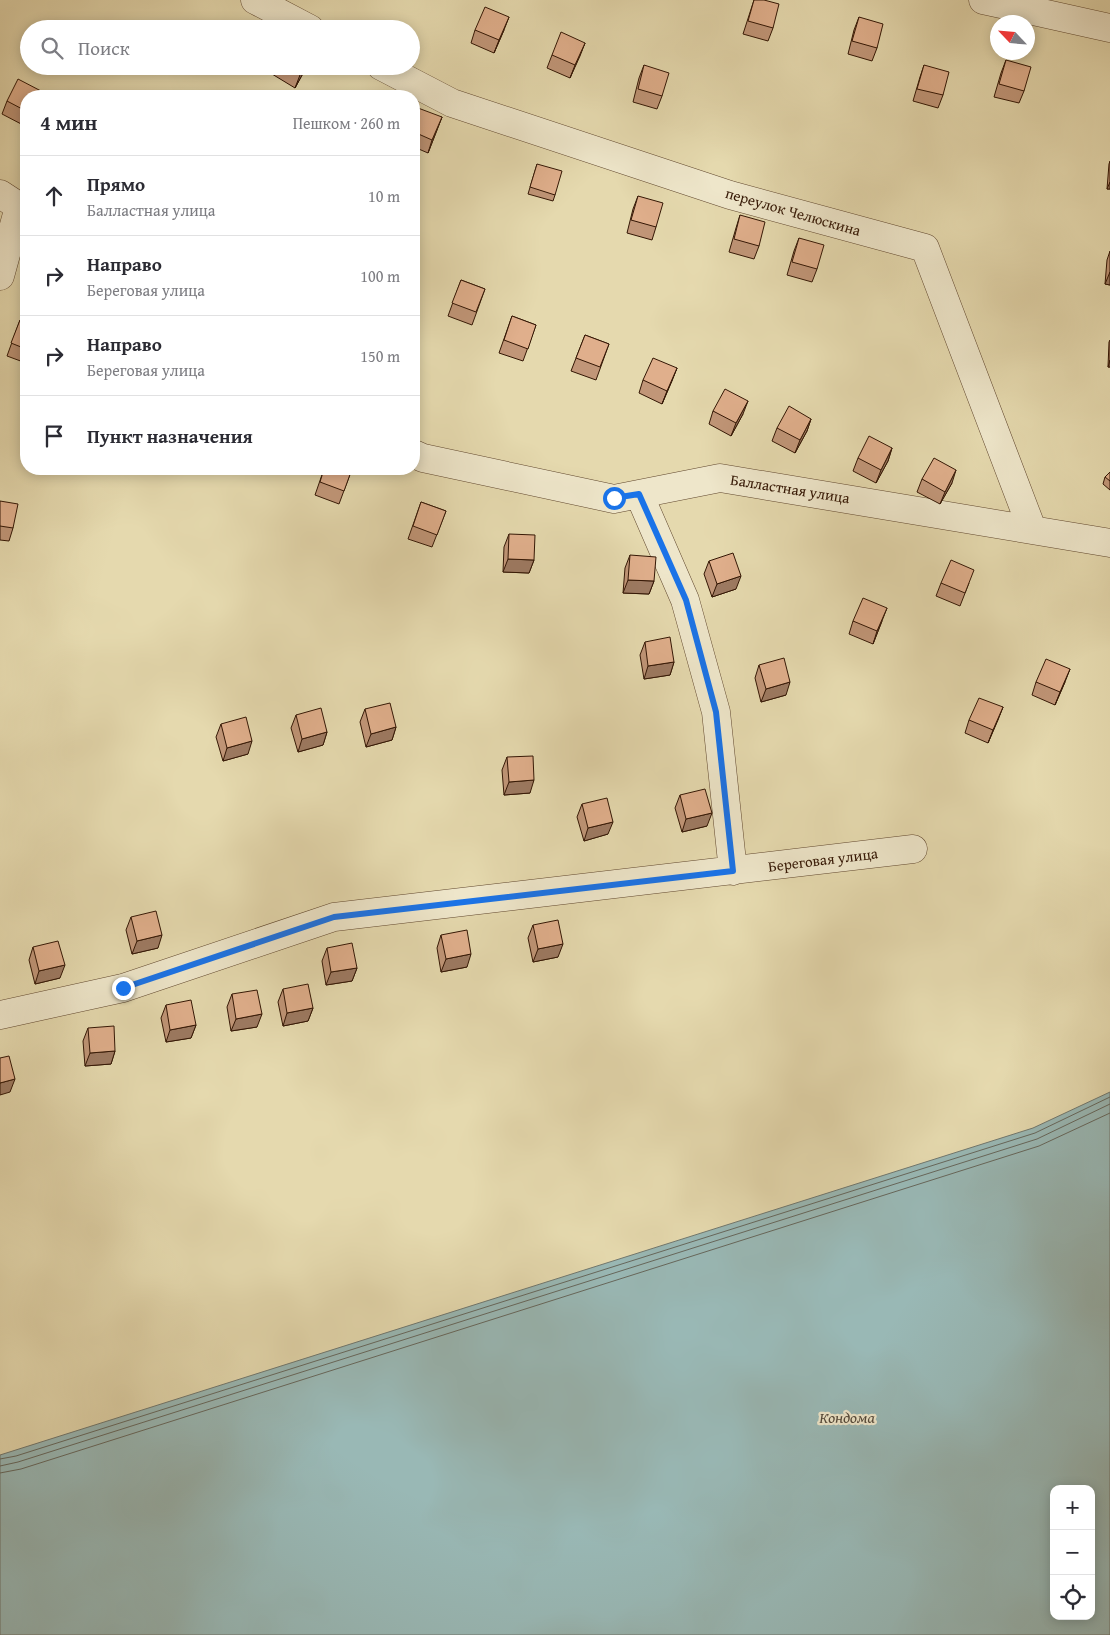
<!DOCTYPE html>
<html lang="ru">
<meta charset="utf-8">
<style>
:root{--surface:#fff;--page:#f2f2f3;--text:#2b2b33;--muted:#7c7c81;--line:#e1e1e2}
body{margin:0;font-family:"Gentium Book Plus",serif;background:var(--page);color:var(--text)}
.controls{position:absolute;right:15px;bottom:15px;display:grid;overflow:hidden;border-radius:10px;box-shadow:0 2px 12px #0003}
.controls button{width:45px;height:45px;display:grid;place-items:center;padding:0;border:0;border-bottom:1px solid var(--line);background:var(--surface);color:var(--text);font:25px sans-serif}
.compass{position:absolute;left:990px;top:15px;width:45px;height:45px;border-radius:50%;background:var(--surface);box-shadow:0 2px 12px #0003;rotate:296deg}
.stop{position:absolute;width:15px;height:15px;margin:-11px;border:4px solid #1a73e8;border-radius:50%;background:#fff}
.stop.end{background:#1a73e8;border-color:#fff;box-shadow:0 1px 5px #0008}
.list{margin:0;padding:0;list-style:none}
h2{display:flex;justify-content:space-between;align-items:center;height:65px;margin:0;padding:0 20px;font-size:21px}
h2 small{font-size:16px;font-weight:400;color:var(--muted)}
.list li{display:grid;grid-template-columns:32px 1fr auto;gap:15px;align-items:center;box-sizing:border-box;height:80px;padding:0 20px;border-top:1px solid var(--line)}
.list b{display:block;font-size:19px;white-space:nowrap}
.list p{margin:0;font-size:16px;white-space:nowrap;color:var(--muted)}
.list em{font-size:16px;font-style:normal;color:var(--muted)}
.icon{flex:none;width:28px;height:28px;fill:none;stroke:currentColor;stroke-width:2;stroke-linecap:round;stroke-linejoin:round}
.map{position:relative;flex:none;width:1110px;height:1635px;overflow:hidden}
.search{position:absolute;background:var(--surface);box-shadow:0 2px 12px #0003;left:20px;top:20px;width:400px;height:55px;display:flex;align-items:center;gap:12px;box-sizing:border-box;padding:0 18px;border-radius:28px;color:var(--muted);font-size:19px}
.panel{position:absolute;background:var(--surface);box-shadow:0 2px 12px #0003;left:20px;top:90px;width:400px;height:385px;border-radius:20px}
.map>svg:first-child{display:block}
.water{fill:#99b8b5;stroke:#70776e;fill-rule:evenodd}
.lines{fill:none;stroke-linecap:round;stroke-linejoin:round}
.shore{stroke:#66675c;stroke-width:1}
.minor-casing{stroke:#60472e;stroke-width:29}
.minor{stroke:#eee6ca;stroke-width:28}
.wall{fill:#c19678;stroke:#331604}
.shaded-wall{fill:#9d7a62;stroke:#331604}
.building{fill:#e0af8c;stroke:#331604}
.route{stroke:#1a73e8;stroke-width:6}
.labels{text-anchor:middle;stroke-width:4.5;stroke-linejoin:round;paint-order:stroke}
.street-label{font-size:15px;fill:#331604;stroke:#eee6ca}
.water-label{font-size:16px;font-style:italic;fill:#524739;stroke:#eee6ca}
</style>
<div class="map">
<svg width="1110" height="1635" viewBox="0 0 1110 1635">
<rect width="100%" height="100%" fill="#e5d9ae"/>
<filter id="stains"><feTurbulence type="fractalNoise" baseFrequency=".004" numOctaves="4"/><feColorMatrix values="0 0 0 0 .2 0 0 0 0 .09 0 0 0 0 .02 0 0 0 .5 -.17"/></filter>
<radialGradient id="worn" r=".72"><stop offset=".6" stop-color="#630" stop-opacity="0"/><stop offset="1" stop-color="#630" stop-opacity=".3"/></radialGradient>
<!-- water -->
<path class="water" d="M1110,1092V1635H0V1455L1033,1128ZM1054,1489H1091V1616H1054Z"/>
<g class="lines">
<!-- shore -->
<path class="shore" d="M0,1459L16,1456L1035,1133L1110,1097
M0,1466L18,1462L1037,1139L1110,1104
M0,1473L21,1469L1039,1146L1110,1113"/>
<!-- minor casing -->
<g class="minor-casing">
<path id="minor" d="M255,0L310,29
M983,0L1110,28
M381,66L452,103L730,195L925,248L1032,529
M0,194L26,211
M0,276L19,207
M414,454L423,458L614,499L720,478L1110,543
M639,494L685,600L716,712L733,871
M0,1015L123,988L334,917L913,849"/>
</g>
<!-- minor -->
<use href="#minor" class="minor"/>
</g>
<!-- wall -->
<path class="wall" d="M754,0L773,28L768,41L743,34Z
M859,17L877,48L872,61L848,54L854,30Z
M475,30H504L494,53L471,43Z
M585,43L570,78L547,68L552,55Z
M1006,60L1024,91L1019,103L994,97L1001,73Z
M644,65L662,96L657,109L633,102L639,78Z
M924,65L943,95L938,108L913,101L920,77Z
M275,66H307L295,88L272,74Z
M41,91L39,96H26V123L25,126L2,114L7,101Z
M442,117L428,153L414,147V118Z
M1110,161V189H1107L1109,164Z
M537,164L555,195L553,201L528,194Z
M638,196L656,227L652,240L627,233L633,209Z
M740,215L759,246L754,259L729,252L736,228Z
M799,238L817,269L812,282L787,275L794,251Z
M1110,251V285L1105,284L1107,260Z
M461,280L485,289L472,325L448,316Z
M512,316L536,325L523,361L499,353Z
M20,320L26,322V363L7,356Z
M585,335L609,344L596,380L571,371Z
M1110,340V367H1108L1109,342Z
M677,368L662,404L639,393L643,380Z
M713,411L743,414L731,436L709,424Z
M811,419L807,431L795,453L772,441L777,428Z
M892,448L888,461L876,483L853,471L858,458Z
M234,469H248L246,473Z
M324,469H352L339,504L315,495Z
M1110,472V490L1103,484L1105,477Z
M922,479L952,483L940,504L917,492Z
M0,501L13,528L9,541L0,540Z
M421,502L446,511L432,547L408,539Z
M509,534L534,560L529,573L503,572L504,547Z
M630,555L654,581L649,594L623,593L625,568Z
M709,561L736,589L712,597L704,574Z
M941,583H969L960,606L936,596Z
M853,621H882L873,644L849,634Z
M645,642L674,662L670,675L644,679L640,655Z
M759,665L786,695L761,702L755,678Z
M1036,682H1065L1055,705L1032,695Z
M1003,707L988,743L965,733L969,720Z
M365,709L396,727L392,740L366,747L360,722Z
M296,715L327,732L323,745L298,752L291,728Z
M221,724L248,754L223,761L216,737Z
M507,757L530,793L504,795L502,770Z
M680,795L707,826L682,832L675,808Z
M582,804L608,834L584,841L577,817Z
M131,917L158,948L132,954L126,930Z
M533,925L558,957L533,962L528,938Z
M441,935L467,967L441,972L437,948Z
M33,947L60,978L35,984L29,960Z
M327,948L357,968L352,981L326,985L322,961Z
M283,989L313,1008L308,1021L283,1026L278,1002Z
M232,994L257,1027L231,1031L227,1007Z
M166,1005L196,1025L191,1038L166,1042L161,1018Z
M88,1028L115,1051L111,1064L85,1066L83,1041Z"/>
<!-- shaded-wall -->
<path class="shaded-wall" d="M509,17L504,30L494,53L499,40Z
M585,43L580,56L570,78L575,65Z
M304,66H307L295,88L300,75Z
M442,117L437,130L428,153L432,140Z
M1110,182V189H1107Z
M1110,272V285L1105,284Z
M1110,360V367H1108Z
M677,368L672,381L662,404L667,391Z
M748,401L743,414L731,436L736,423Z
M811,419L807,431L795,453L800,440Z
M892,448L888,461L876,483L881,470Z
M956,470L952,483L940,504L945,492Z
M508,559L534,560L529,573L503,572Z
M741,576L736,589L712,597L717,584Z
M628,580L654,581L649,594L623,593Z
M887,608L882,621L873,644L877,631Z
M674,662L670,675L644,679L648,666Z
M1070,669L1065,682L1055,705L1060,692Z
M790,682L786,695L761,702L766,689Z
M1003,707L998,720L988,743L993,730Z
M396,727L392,740L366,747L371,734Z
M327,732L323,745L298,752L302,739Z
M252,741L248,754L223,761L227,748Z
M534,780L530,793L504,795L509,782Z
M712,813L707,826L682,832L686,819Z
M613,822L608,834L584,841L588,828Z
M162,935L158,948L132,954L137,941Z
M563,944L558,957L533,962L538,949Z
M471,954L467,967L441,972L446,959Z
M65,965L60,978L35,984L39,971Z
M357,968L352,981L326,985L331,972Z
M313,1008L308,1021L283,1026L287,1013Z
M262,1014L257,1027L231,1031L236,1019Z
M196,1025L191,1038L166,1042L170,1030Z
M115,1051L111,1064L85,1066L90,1053Z
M15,1079L10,1092L0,1095V1083Z"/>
<!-- building -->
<path class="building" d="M754,0H764L779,4L773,28L748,21Z
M485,7L509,17L499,40L475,30Z
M859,17L883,24L877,48L852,41Z
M561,32L585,43L575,65L552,55Z
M1006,60L1031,67L1024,91L999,84Z
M644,65L669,73L662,96L638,89Z
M924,65L949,72L943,95L917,89Z
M285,66H304L300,75Z
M18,79L41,91L39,96H26V111L7,101Z
M418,108L442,117L432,140L414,132V118Z
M537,164L562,171L555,195L530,187Z
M638,196L663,203L656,227L631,220Z
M740,215L765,222L759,246L734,239Z
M799,238L824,245L817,269L792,262Z
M461,280L485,289L476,312L452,303Z
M512,316L536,325L528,349L504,340Z
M20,320L26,322V349L11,343Z
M585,335L609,344L600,367L576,358Z
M653,358L677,368L667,391L643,380Z
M725,389L748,401L736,423L713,411Z
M789,406L811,419L800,440L777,428Z
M869,436L892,448L881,470L858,458Z
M934,458L956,470L945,492L922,479Z
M324,469H352L344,491L320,482Z
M1110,472V481L1105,477Z
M0,501L18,504L13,528L0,526Z
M421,502L446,511L437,535L413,526Z
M509,534L535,535L534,560L508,559Z
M733,553L741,576L717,584L709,561Z
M630,555L656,557L654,581L628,580Z
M951,560L974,570L965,593L941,583Z
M863,598L887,608L877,631L853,621Z
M670,637L674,662L648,666L645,642Z
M784,658L790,682L766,689L759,665Z
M1046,659L1070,669L1060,692L1036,682Z
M979,698L1003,707L993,730L969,720Z
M390,703L396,727L371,734L365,709Z
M321,708L327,732L302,739L296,715Z
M246,717L252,741L227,748L221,724Z
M533,756L534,780L509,782L507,757Z
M705,789L712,813L686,819L680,795Z
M607,798L613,822L588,828L582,804Z
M156,911L162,935L137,941L131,917Z
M558,920L563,944L538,949L533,925Z
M467,930L471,954L446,959L441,935Z
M58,941L65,965L39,971L33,947Z
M352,943L357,968L331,972L327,948Z
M308,984L313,1008L287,1013L283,989Z
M257,990L262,1014L236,1019L232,994Z
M191,1000L196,1025L170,1030L166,1005Z
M114,1026L115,1051L90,1053L88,1028Z
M9,1056L15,1079L0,1083V1058Z"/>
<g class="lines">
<!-- route -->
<path class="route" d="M123,988L334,917L733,871L716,712L686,600L639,494L614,498"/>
</g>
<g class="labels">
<!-- street labels -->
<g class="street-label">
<text transform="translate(793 212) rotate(16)" y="5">переулок Челюскина</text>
<text transform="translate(790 489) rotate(9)" y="5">Балластная улица</text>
<text transform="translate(823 860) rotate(-7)" y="5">Береговая улица</text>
</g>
<!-- water labels -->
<g class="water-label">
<text x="847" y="1423">Кондома</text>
</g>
</g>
<rect width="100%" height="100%" filter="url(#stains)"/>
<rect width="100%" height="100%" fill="url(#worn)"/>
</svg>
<div class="controls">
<button>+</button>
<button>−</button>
<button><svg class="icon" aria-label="locate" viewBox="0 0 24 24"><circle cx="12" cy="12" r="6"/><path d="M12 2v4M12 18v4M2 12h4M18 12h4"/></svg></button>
</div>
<svg class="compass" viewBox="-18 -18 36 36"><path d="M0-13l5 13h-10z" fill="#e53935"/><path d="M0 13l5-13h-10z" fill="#7c7c81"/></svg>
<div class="stop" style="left:614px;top:498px"></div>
<div class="stop end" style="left:123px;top:988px"></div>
<div class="search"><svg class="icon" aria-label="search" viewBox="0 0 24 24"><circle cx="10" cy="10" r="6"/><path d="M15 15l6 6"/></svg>Поиск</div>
<section class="panel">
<h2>4 мин<small>Пешком · 260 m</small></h2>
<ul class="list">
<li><svg class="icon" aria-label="ahead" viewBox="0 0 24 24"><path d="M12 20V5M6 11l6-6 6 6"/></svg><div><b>Прямо</b><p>Балластная улица</p></div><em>10 m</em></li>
<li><svg class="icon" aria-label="right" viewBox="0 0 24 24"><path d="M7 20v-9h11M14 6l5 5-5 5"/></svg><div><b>Направо</b><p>Береговая улица</p></div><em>100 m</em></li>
<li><svg class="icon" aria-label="right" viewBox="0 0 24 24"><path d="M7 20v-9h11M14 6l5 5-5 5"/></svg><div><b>Направо</b><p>Береговая улица</p></div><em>150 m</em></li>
<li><svg class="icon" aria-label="arrive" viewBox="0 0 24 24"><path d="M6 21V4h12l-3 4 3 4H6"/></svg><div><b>Пункт назначения</b></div></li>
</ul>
</section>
</div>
